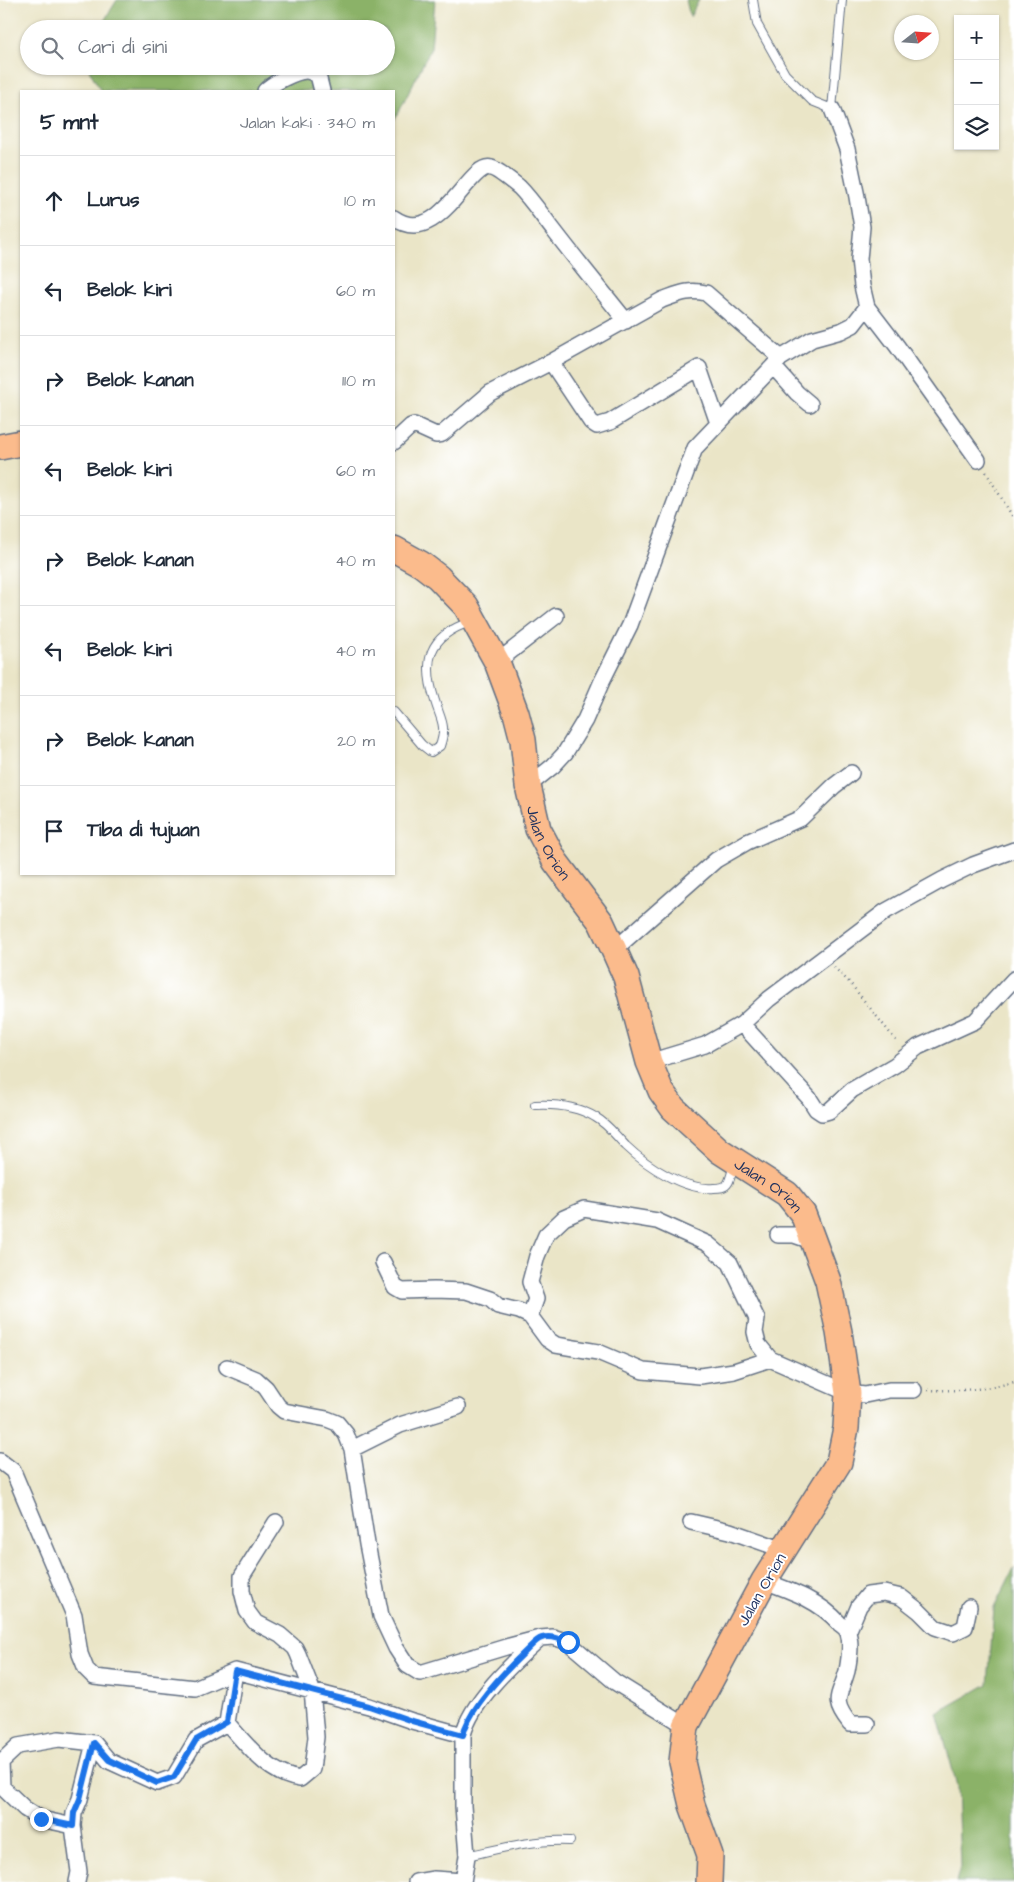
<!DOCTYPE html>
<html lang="id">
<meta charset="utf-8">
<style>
:root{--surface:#fff;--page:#f2f2f3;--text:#1f2937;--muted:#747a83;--line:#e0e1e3}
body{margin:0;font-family:"Architects Daughter",sans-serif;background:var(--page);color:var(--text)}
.controls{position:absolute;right:15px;top:15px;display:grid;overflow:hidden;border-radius:0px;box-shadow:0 1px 4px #0004}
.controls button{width:45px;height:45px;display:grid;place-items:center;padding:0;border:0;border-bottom:1px solid var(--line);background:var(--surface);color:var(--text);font:25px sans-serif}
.compass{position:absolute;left:894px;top:15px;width:45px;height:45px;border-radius:50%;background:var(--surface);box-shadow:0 1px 4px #0004;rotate:73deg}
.stop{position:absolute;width:15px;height:15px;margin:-11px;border:4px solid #1a73e8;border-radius:50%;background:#fff}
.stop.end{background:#1a73e8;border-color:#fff;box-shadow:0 1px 5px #0008}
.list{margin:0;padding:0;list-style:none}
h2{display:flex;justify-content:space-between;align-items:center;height:65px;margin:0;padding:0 20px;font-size:21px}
h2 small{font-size:16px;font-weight:400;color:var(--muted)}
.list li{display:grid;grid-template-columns:32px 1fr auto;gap:15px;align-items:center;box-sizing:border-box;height:90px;padding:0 20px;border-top:1px solid var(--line)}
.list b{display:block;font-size:19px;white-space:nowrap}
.list em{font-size:16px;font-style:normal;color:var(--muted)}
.icon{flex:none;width:28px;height:28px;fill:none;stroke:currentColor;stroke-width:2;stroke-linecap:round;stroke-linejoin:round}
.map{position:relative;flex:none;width:1014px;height:1882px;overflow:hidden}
.search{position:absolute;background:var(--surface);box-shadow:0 1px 4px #0004;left:20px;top:20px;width:375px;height:55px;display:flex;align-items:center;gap:12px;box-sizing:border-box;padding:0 18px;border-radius:28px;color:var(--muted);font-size:19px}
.panel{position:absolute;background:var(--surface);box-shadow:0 1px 4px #0004;left:20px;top:90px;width:375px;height:785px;border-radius:0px}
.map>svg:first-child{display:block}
.forest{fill:#8bb268;stroke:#537063}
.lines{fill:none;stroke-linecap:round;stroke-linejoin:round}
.service-casing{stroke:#636f83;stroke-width:10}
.minor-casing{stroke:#636f83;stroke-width:18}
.trunk-casing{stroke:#636f83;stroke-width:28}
.path{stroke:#636f83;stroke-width:2.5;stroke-dasharray:1 4;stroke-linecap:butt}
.service{stroke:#fff;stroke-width:8}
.minor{stroke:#fff;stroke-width:15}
.trunk{stroke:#fbbb8c;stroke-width:25}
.route{stroke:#1a73e8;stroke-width:6}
.labels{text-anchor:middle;stroke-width:4;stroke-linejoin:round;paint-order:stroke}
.street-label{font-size:16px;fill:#1b2f5e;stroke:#fff}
</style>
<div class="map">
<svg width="1014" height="1882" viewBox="0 0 1014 1882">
<rect width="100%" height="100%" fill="#fff"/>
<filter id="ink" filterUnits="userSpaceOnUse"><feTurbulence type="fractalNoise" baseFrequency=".02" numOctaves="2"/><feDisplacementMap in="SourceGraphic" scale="10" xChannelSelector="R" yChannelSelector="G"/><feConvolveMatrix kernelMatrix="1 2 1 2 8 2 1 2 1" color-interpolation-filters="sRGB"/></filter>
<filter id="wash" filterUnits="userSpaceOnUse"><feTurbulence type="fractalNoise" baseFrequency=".0096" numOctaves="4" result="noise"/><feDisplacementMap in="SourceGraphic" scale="20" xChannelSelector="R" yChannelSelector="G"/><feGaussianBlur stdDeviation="1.12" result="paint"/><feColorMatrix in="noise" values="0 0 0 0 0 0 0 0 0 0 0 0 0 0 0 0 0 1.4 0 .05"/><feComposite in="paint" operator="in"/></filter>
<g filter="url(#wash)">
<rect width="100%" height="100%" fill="#eae5c7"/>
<!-- forest -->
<path class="forest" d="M117,0H435L431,48L400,110L394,120V91H101L87,66H386V29H99Z
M686,0H699L690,17Z
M1014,1568V1882H956L960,1867L957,1786L937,1713L988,1684L994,1608Z"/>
</g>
<g filter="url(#ink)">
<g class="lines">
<!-- service casing -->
<g class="service-casing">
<path id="service" d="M753,0L757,24L785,74L812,101L832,109L842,0
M394,712L422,745L431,752L440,746C447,725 441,721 435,701C422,661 428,636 470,622
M535,1105C555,1104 578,1107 595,1117C608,1124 616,1136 626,1146C647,1166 685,1191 714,1188C719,1188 725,1188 728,1183C731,1178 732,1170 734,1165
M467,1856C502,1848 535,1839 570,1841"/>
</g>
<!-- minor casing -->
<g class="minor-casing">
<path id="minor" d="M265,91C271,84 296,71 306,71C310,71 315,74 318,75L322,91
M832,109L847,149L857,197L862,227L859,259L862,286L867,307L897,346L978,460
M394,218C439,250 469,161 491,168C497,169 514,183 519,187C532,200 543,217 555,232C578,262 602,291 626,321
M551,362L591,422L597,426L610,422L699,368L718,423
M773,366L797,393L810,404
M394,442L411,426L414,425L436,435L442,434L490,393L551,362L662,300C679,294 687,289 706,293L781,358
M497,662L556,616
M528,786L553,766L565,753L585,720L602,681L630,625L695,448L781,358L812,339L841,331L853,325L867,307
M614,950L716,860L747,842L801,818L834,786L851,773
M742,1024L809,1098L816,1109L822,1113L829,1111L852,1090L895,1065L918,1047L975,1021L1014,979
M649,1062L705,1045L721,1036L742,1024L769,999L886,911L942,880L973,865L1014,850
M778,1235H794L814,1242
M383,1262L395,1287L402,1291L434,1290L466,1291L490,1299L498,1306L519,1311L530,1316L547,1339L556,1345L598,1352L643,1371L700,1376L734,1371L770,1359
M530,1316L536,1299L530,1282L537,1256L546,1235L564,1218L584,1209L657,1221L708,1244L730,1263L757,1319L755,1332L758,1344L770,1359L848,1393L865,1395L889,1390H914
M227,1367L256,1379L266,1388L278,1406L284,1411L327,1419L337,1423L346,1434L352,1449L367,1544L381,1616L396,1648L407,1665L420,1673L506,1647L540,1638L553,1637L568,1642L615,1682L686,1726
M352,1449L400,1425L458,1407
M0,1461L13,1471L74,1615L80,1654L86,1669L94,1677L195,1688L235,1671L369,1706L412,1721L463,1735
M691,1522L730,1531L784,1550
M764,1581C792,1591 820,1601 840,1624C843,1626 847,1630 848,1633C852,1644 849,1660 847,1671C840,1697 830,1699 850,1724H867
M848,1632L859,1606L868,1595L884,1593L901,1597L919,1611L935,1627L953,1633L965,1627L969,1607
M227,1723C247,1745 269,1775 300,1779L312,1769L316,1737L312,1690L298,1654L295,1648L280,1635L255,1622L247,1611L242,1591V1576L276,1522
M73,1826L41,1819L25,1809L2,1787L1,1762L18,1746L59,1739L94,1743L109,1761L157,1783L174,1777L196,1740L227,1723L235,1671
M77,1882L79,1872L73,1826L74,1813L80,1799L94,1743
M416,1882L434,1879L463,1881
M463,1882L467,1856L463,1806V1735C471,1701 514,1662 539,1639"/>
</g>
<!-- trunk casing -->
<g class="trunk-casing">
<g id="trunk">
<path d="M0,447L21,443"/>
<path id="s1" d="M394,549L421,564L438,577L466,606L497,662L516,713L523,740L528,786L538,829L555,861L601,922L614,950L626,977L649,1062L661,1091L673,1108L720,1151L787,1194L803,1214L828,1281L839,1332L848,1393L846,1428L839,1462L764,1581L686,1726L682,1762L692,1805L710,1855L709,1882"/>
</g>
</g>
<!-- path -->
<path class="path" d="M986,472L1014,519
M834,967L850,983L898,1043
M928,1390C958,1391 985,1390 1014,1382"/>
<!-- service -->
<use href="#service" class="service"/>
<!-- minor -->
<use href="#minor" class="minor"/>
<!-- trunk -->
<use href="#trunk" class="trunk"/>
</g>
</g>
<g class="lines" filter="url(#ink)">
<!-- route -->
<path class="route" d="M41,1819L73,1826L74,1813L80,1799L94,1743L109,1760L157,1783L174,1777L196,1740L227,1722L235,1671L369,1706L412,1721L463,1735C470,1706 506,1670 527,1650C531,1646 537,1639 542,1638C551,1635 559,1639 568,1642"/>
</g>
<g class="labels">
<!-- street labels -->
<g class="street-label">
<text dy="6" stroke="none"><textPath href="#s1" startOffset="346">Jalan Orion</textPath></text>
<text dy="6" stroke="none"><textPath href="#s1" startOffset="766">Jalan Orion</textPath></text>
<text transform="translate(761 1589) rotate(-60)" y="6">Jalan Orion</text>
</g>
</g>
</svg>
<div class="controls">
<button>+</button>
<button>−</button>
<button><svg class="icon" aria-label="layers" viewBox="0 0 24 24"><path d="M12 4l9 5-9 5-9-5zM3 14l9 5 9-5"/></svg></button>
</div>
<svg class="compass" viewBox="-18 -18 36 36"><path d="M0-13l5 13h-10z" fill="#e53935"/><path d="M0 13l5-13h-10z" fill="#747a83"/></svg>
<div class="stop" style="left:568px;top:1642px"></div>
<div class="stop end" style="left:41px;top:1819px"></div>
<div class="search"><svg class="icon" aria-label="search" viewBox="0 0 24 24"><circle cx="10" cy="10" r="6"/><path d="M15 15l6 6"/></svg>Cari di sini</div>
<section class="panel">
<h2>5 mnt<small>Jalan kaki · 340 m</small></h2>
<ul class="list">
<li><svg class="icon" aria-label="ahead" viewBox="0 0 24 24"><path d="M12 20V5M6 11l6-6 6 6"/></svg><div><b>Lurus</b></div><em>10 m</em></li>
<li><svg class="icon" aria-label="left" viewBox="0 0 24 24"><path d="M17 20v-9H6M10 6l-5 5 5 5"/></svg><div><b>Belok kiri</b></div><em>60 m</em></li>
<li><svg class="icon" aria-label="right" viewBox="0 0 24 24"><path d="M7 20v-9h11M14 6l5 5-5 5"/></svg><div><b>Belok kanan</b></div><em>110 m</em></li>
<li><svg class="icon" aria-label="left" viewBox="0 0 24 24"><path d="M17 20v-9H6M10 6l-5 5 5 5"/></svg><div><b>Belok kiri</b></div><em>60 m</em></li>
<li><svg class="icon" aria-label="right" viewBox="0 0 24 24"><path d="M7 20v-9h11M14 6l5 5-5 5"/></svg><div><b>Belok kanan</b></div><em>40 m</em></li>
<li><svg class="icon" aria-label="left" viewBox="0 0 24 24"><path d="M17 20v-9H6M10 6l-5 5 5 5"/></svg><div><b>Belok kiri</b></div><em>40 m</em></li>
<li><svg class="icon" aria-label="right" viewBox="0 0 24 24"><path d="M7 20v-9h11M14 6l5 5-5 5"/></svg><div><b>Belok kanan</b></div><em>20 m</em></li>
<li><svg class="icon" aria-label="arrive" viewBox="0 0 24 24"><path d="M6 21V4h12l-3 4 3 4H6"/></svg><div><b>Tiba di tujuan</b></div></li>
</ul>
</section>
</div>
